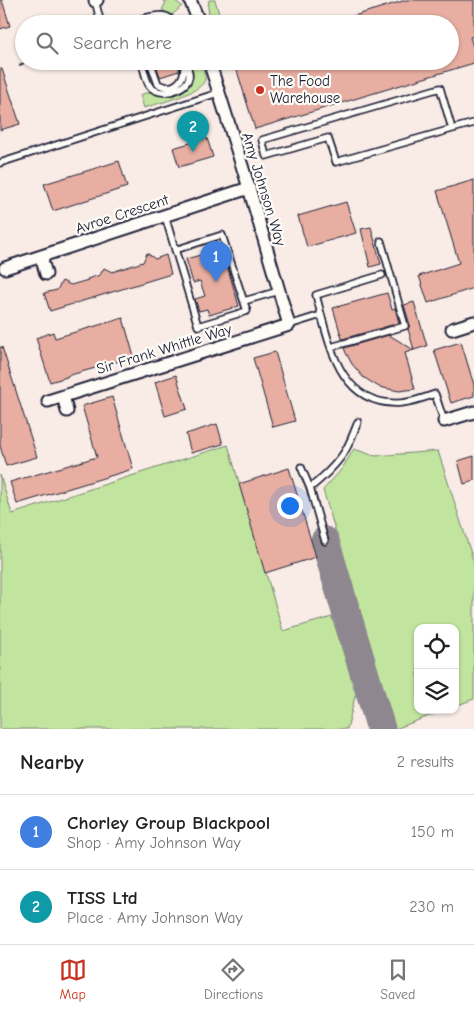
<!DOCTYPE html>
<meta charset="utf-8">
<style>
:root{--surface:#fff;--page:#f2f2f2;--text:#222;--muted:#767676;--line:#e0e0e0;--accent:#c8321e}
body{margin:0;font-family:"Comic Neue",sans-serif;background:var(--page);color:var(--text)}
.controls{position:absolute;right:15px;bottom:15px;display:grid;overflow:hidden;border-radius:10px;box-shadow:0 1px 4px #0004}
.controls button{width:45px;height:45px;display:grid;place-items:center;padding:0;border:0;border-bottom:1px solid var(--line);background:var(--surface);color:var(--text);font:25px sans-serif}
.you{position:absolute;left:289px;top:505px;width:18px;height:18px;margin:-12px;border:4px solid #fff;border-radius:50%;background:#1a73e8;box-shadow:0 0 0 8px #1a73e833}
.badge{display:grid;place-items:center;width:32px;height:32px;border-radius:50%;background:var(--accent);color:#fff;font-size:16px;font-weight:700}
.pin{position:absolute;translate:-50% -41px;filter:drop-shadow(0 1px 2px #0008)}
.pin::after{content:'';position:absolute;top:26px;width:18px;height:15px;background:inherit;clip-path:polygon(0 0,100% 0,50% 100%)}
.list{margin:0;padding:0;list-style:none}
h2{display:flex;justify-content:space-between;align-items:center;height:65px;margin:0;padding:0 20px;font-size:21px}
h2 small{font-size:16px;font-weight:400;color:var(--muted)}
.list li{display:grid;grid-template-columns:32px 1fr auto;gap:15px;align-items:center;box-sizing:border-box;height:75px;padding:0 20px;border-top:1px solid var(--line)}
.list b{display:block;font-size:19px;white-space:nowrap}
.list p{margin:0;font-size:16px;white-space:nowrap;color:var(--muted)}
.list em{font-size:16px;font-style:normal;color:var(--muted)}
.icon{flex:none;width:28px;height:28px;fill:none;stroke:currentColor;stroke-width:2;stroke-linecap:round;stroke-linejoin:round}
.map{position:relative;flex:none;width:474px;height:729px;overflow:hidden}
.search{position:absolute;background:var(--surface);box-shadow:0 1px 4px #0004;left:15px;right:15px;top:15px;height:55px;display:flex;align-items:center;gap:12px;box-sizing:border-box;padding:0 18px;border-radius:28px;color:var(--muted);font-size:19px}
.sheet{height:215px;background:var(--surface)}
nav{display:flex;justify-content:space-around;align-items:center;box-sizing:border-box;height:70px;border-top:1px solid var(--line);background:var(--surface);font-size:14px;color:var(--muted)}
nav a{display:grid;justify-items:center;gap:2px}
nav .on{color:var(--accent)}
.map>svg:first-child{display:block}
.green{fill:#c1e59f;stroke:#72846d}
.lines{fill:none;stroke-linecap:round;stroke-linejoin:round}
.taxiway{stroke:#8e8790;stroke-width:29}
.building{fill:#e7aea1;stroke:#22223b}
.lane-casing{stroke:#22223b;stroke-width:9}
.street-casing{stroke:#22223b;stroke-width:15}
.path{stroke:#22223b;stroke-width:2;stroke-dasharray:5 4;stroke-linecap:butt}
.lane{stroke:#fdfcf7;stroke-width:5.5}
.street{stroke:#fdfcf7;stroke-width:11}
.poi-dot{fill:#c8321e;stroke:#fdfcf7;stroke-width:2}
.labels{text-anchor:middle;stroke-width:4.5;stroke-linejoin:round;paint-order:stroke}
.poi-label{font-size:15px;fill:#22223b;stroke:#fdfcf7;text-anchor:start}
.street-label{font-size:15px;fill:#22223b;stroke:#fdfcf7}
</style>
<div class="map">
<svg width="474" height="729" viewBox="0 0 474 729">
<rect width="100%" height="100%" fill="#f9ece6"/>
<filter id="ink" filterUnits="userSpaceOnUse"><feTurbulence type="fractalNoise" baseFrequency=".02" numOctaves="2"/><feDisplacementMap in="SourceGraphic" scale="10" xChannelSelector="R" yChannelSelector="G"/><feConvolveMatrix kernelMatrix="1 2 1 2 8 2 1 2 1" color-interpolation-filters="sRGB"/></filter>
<g filter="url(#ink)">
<!-- green -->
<path class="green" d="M162,0H174L182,6L172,15L162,10L166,2Z
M209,0H215L222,24H211L208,8Z
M199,61H200C202,67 206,74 205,80C200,94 158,103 144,108L140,95C152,90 152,94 163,95C169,96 174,94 179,92C195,87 193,77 190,63L199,64Z
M228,445L283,631L332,617L356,693L347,729H0V475L12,514Z
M354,449L375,456L438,451L474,563V699L455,706V628H418V710H445L395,729L323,490L341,470Z"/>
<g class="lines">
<!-- taxiway -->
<path class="taxiway" d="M325,541L381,729"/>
</g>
<!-- building -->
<path class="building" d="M0,0H2L10,26L0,29Z
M406,0H474V36L470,37L474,50V63L255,129L234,61H450V24H334V22Z
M155,61H179V71L160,77Z
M0,69H2L20,124L0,130Z
M207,138L213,157L179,167L173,148Z
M119,161L127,187L53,211L44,184Z
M474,180V288L428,303L419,276L459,263L437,191Z
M346,202L356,233L307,247L298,216Z
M371,227L381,264L370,267L361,229Z
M222,249L239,306L209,315L207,309L199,311L195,299L205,296L200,281L193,283L186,259Z
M147,253L155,259L166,255L171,274L50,311L44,293L57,290L62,281L71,285L88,280L87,279L100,275L104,268L112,272L143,262Z
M387,293L392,309L395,308L399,323L342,339L333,308Z
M414,302L427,346L414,350L408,329L410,325L404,305Z
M123,318L134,357L67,376V377L50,382L36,338L53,332L55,338Z
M389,335L414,350L405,353L415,389L399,391L379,387L363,377L352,364L346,353L344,348Z
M461,342L474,385V396L451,403L434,350Z
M0,347H2L37,457L6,466L0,446Z
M275,352L295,421L273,427L253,358Z
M176,375L187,409L165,416L155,382Z
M112,397L133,469L17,504L10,482L97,457L82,406Z
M217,424L223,444L191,453L186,434Z
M474,456V481L464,484L458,461Z
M289,468L316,557L265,573L239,484Z"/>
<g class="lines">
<!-- lane casing -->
<g class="lane-casing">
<path id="lane" d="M95,0L101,24
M125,24C134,21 156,13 165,16C169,17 172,20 174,24
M141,61C144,68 145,78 149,85C157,98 186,92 189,77C190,72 187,66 185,61
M150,61L158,84C173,92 185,81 184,66
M452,129L336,162L328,138L266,156L262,140L440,88L452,129L474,123
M0,163L218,93
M165,216L198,326L247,311L222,235L175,250
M382,275L316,295C329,342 338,407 401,403C413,402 424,398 435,394L444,421
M244,301L279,291
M289,325L321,315
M331,347L405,326L381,241
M301,467L310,488
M325,541L310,488C321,479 332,469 341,457C349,447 353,434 358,422"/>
</g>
<!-- street casing -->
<g class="street-casing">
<path id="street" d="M190,0L200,24
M95,1L97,0
M41,256L46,274
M5,268L249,188
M452,329L474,322
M63,396L67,411
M48,401L289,325L249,188L209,61
M444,421L474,412"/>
</g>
<!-- path -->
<path class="path" d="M19,65L31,61"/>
<!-- lane -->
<use href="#lane" class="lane"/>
<!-- street -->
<use href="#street" class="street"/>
</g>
</g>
<!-- markers -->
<circle class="poi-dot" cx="260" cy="90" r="5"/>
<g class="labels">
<!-- poi labels -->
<g class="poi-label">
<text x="270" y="86">The Food<tspan x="270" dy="17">Warehouse</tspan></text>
</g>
<!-- street labels -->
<g class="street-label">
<text transform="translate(264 189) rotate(73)" y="5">Amy Johnson Way</text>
<text transform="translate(122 214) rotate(-18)" y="5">Avroe Crescent</text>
<text transform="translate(164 349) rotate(-17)" y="5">Sir Frank Whittle Way</text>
</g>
</g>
</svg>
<div class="controls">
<button><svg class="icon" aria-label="locate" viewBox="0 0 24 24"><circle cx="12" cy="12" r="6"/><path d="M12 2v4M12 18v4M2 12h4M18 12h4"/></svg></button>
<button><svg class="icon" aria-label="layers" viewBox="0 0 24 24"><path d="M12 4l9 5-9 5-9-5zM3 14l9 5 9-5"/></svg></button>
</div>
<div class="you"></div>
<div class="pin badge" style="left:216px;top:282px;background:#3f7fe0">1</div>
<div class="pin badge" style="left:193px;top:152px;background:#0f9aa8">2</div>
<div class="search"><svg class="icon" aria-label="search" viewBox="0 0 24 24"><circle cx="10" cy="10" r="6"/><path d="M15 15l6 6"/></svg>Search here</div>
</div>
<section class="sheet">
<h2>Nearby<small>2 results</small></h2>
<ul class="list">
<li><span class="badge" style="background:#3f7fe0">1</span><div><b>Chorley Group Blackpool</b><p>Shop · Amy Johnson Way</p></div><em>150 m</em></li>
<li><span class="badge" style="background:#0f9aa8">2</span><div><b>TISS Ltd</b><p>Place · Amy Johnson Way</p></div><em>230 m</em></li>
</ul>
</section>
<nav>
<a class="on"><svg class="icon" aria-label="map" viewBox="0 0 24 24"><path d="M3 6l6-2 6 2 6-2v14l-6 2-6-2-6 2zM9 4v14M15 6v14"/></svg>Map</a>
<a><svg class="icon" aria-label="directions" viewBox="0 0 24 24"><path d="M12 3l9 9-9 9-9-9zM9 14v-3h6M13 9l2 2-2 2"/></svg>Directions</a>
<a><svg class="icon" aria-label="saved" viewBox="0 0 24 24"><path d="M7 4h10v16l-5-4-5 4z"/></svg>Saved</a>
</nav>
